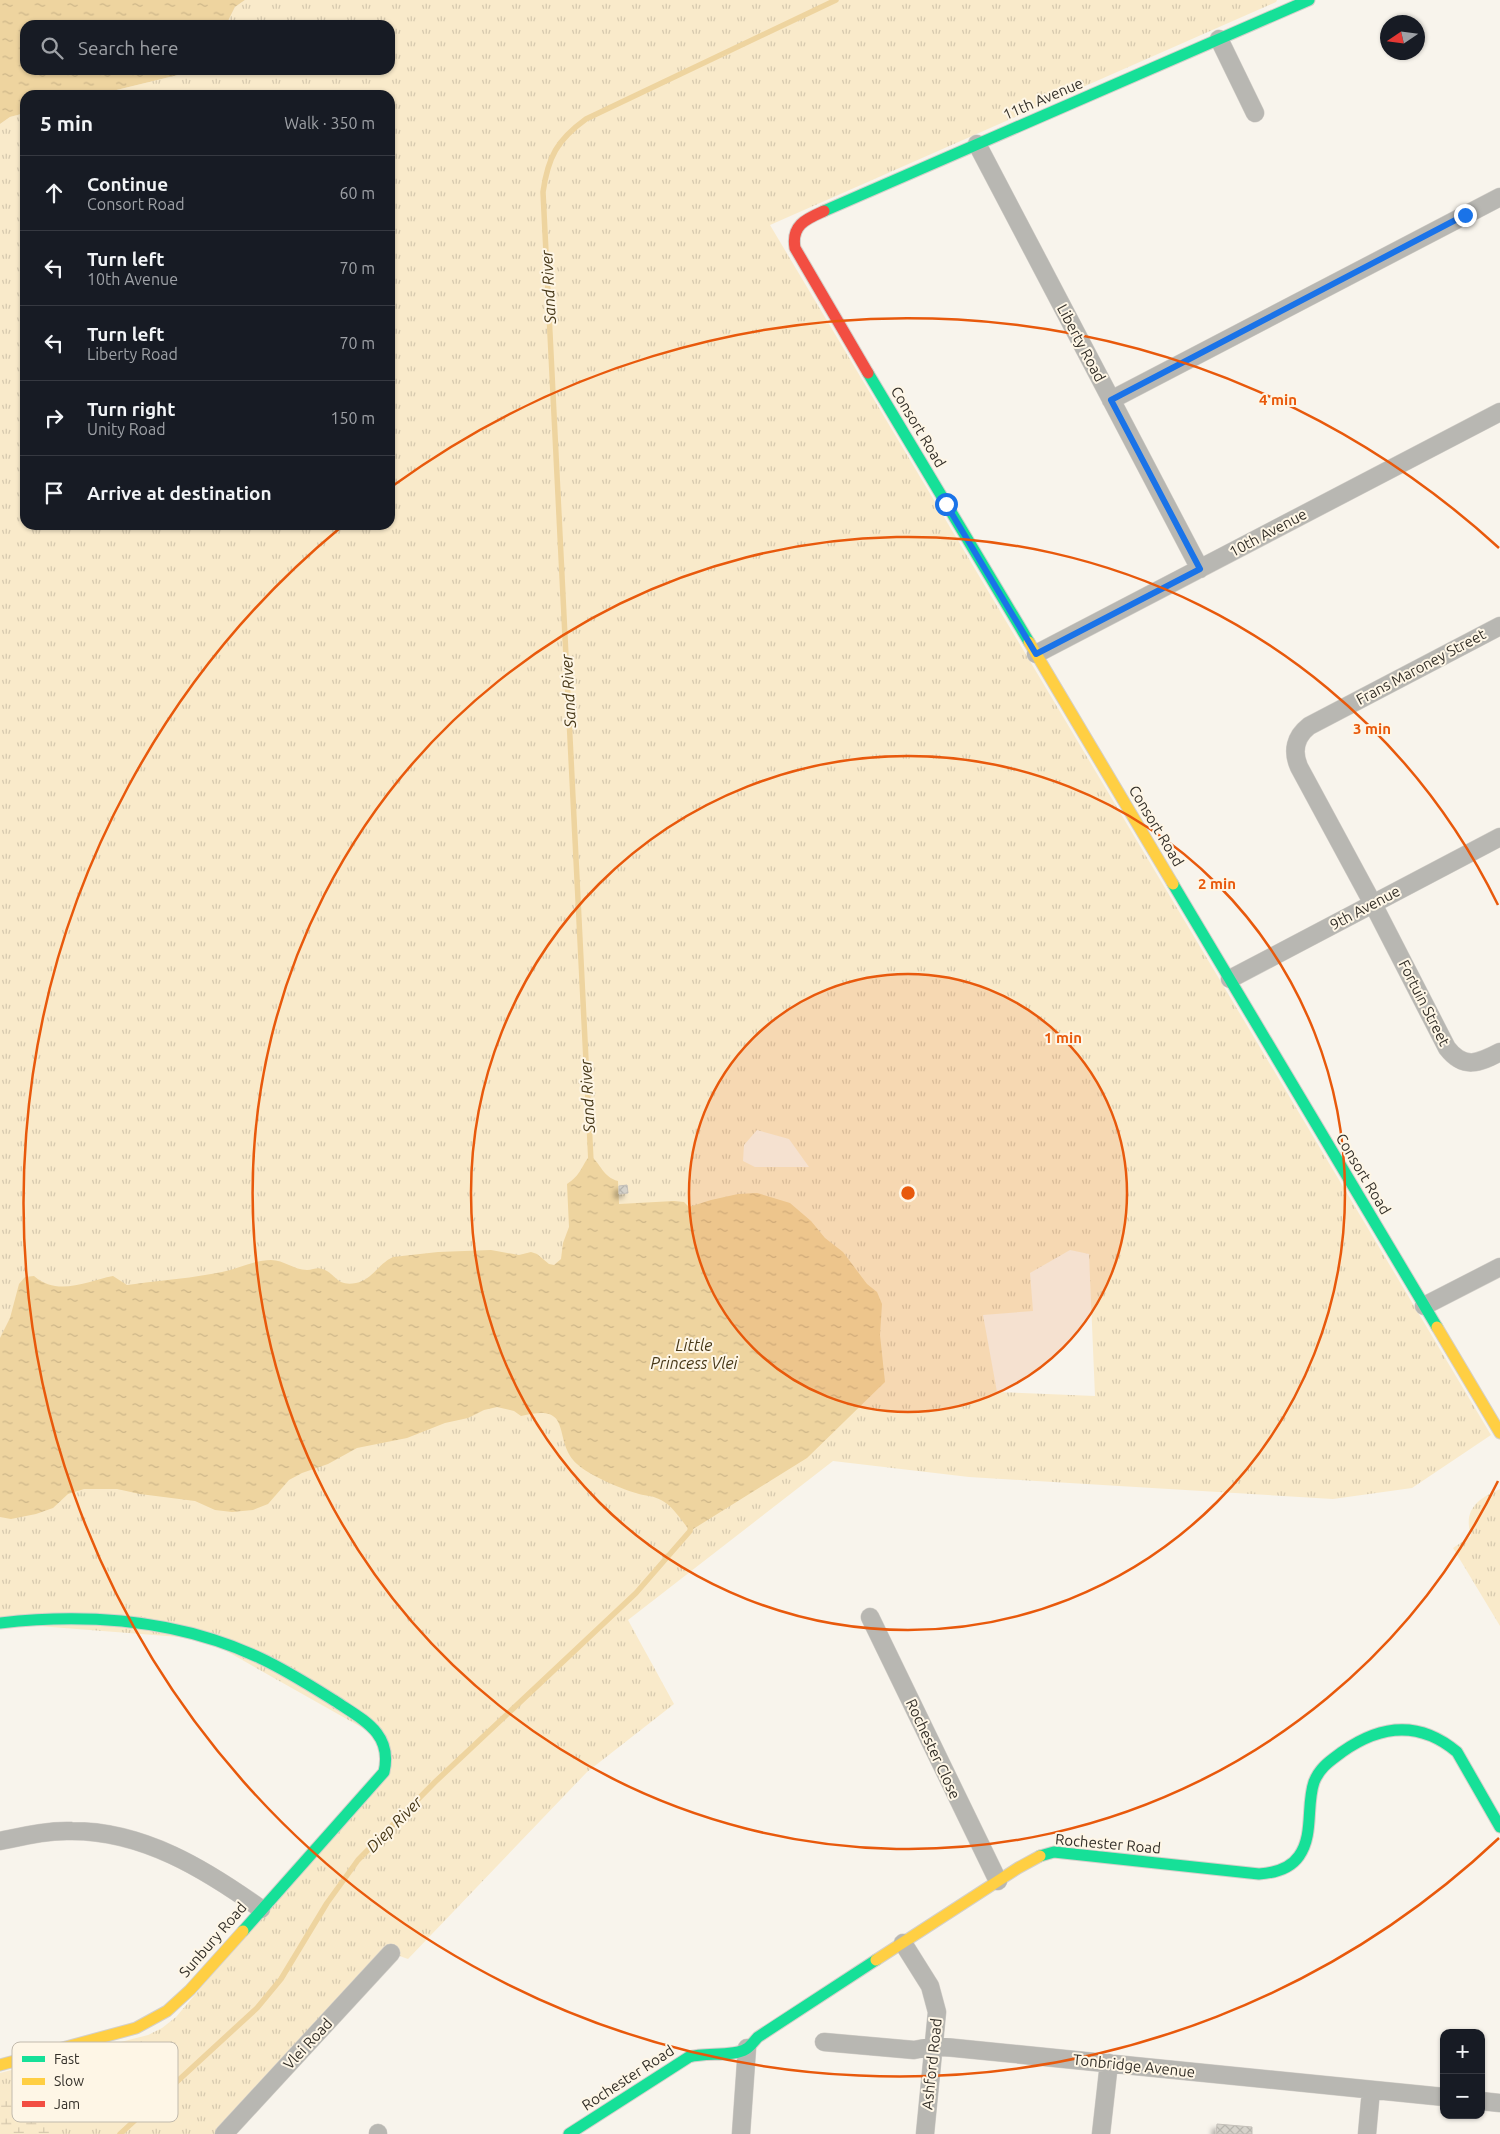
<!DOCTYPE html>
<meta charset="utf-8">
<style>
:root{--surface:#171b24;--page:#242831;--text:#f1f3f6;--muted:#9ea1a6;--line:#363941}
body{margin:0;font-family:Ubuntu,sans-serif;background:var(--page);color:var(--text)}
.controls{position:absolute;right:15px;bottom:15px;display:grid;overflow:hidden;border-radius:10px;box-shadow:0 1px 4px #0004}
.controls button{width:45px;height:45px;display:grid;place-items:center;padding:0;border:0;border-bottom:1px solid var(--line);background:var(--surface);color:var(--text);font:25px sans-serif}
.compass{position:absolute;left:1380px;top:15px;width:45px;height:45px;border-radius:50%;background:var(--surface);box-shadow:0 1px 4px #0004;rotate:257deg}
.stop{position:absolute;width:15px;height:15px;margin:-11px;border:4px solid #1a73e8;border-radius:50%;background:#fff}
.stop.end{background:#1a73e8;border-color:#fff;box-shadow:0 1px 5px #0008}
.list{margin:0;padding:0;list-style:none}
h2{display:flex;justify-content:space-between;align-items:center;height:65px;margin:0;padding:0 20px;font-size:21px}
h2 small{font-size:16px;font-weight:400;color:var(--muted)}
.list li{display:grid;grid-template-columns:32px 1fr auto;gap:15px;align-items:center;box-sizing:border-box;height:75px;padding:0 20px;border-top:1px solid var(--line)}
.list b{display:block;font-size:19px;white-space:nowrap}
.list p{margin:0;font-size:16px;white-space:nowrap;color:var(--muted)}
.list em{font-size:16px;font-style:normal;color:var(--muted)}
.icon{flex:none;width:28px;height:28px;fill:none;stroke:currentColor;stroke-width:2;stroke-linecap:round;stroke-linejoin:round}
.map{position:relative;flex:none;width:1500px;height:2134px;overflow:hidden}
.search{position:absolute;background:var(--surface);box-shadow:0 1px 4px #0004;left:20px;top:20px;width:375px;height:55px;display:flex;align-items:center;gap:12px;box-sizing:border-box;padding:0 18px;border-radius:15px;color:var(--muted);font-size:19px}
.panel{position:absolute;background:var(--surface);box-shadow:0 1px 4px #0004;left:20px;top:90px;width:375px;height:440px;border-radius:15px}
.map>svg:first-child{display:block}
.grass{fill:url(#grass-tufts);fill-rule:evenodd}
.wetland{fill:url(#wetland-marsh)}
.water{fill:url(#water-ripples)}
.lines{fill:none;stroke-linecap:round;stroke-linejoin:round}
.stream{stroke:#eed49f;stroke-width:5.5}
.building{fill:url(#building-cross-hatch);stroke:#c3bfb8;filter:url(#shadow)}
.street-casing{stroke:#d4d0ca;stroke-width:19}
.fast-casing{stroke:#d4d0ca;stroke-width:13}
.slow-casing{stroke:#d4d0ca;stroke-width:13}
.jam-casing{stroke:#d4d0ca;stroke-width:13}
.street{stroke:#b8b7b2;stroke-width:18}
.fast{stroke:#16e098;stroke-width:11}
.slow{stroke:#ffcf43;stroke-width:11}
.jam{stroke:#f24e42;stroke-width:11}
.route{stroke:#1a73e8;stroke-width:6}
.ring{fill:none;stroke:#e8590c;stroke-width:2.5}
.labels{text-anchor:middle;stroke-width:4;stroke-linejoin:round;paint-order:stroke}
.street-label{font-size:15px;fill:#332f28;stroke:#fef6e6}
.water-label{font-size:16px;font-style:italic;fill:#463717;stroke:#fef6e6}
.key{fill:#fef6e6;stroke:#c1baad;stroke-width:1}
.key-label{font-size:14px;fill:#332f28}
.centre{fill:#e8590c;stroke:#fef6e6;stroke-width:2.5}
.ring-label{font-size:15px;text-anchor:middle;font-weight:bold;fill:#e8590c;stroke:#fef6e6;stroke-width:4;stroke-linejoin:round;paint-order:stroke}
</style>
<div class="map">
<svg width="1500" height="2134" viewBox="0 0 1500 2134">
<defs>
<pattern id="grass-tufts" width="24" height="20" patternUnits="userSpaceOnUse" patternTransform="scale(1.25)"><rect width="24" height="20" fill="#f9eaca"/><path d="M3 7l-1-3M5 7V3M7 7l1-3M15 17l-1-3M17 17v-4M19 17l1-3" fill="none" stroke="#d6c9ae"/></pattern>
<pattern id="wetland-marsh" width="20" height="14" patternUnits="userSpaceOnUse" patternTransform="scale(1.25)"><rect width="20" height="14" fill="#f9eaca"/><path d="M1 5h8M5 5V1M11 12h8M15 12V8" fill="none" stroke="#d6c9ae"/></pattern>
<pattern id="water-ripples" width="26" height="14" patternUnits="userSpaceOnUse" patternTransform="scale(1.25)"><rect width="26" height="14" fill="#eed49f"/><path d="M2 4q2-2 4 0t4 0M15 11q2-2 4 0t4 0" fill="none" stroke="#cdb689"/></pattern>
<pattern id="building-cross-hatch" width="8" height="8" patternUnits="userSpaceOnUse" patternTransform="scale(1.25)"><rect width="8" height="8" fill="#d5d2ca"/><path d="M0 0l8 8M0 8l8-8" fill="none" stroke="#b7b5ae"/></pattern>
<filter id="shadow"><feDropShadow dx="-4.5" dy="4.5" stdDeviation="2.5" flood-color="#0004"/></filter>
</defs>
<rect width="100%" height="100%" fill="#f8f4ec"/>
<!-- grass -->
<path class="grass" d="M245,0H1277L1276,2L770,225L1491,1435L1412,1488L1333,1499L969,1477L833,1461L628,1620L674,1704L587,1772L408,1959L391,1953L224,2134H0V2073L148,2035L162,2028L176,2017L384,1772V1740L205,1639L0,1623V124L10,117L25,113V525H390V95H96L178,75L188,70H390V25H226L235,7ZM757,1130L789,1139L809,1167H755L743,1161L744,1145ZM1070,1250L1089,1254L1095,1396L997,1392L983,1315L1033,1311L1030,1273Z
M1500,1489V1626L1453,1548L1471,1536C1463,1510 1477,1499 1500,1489Z"/>
<!-- wetland -->
<path class="wetland" d="M23,2095L45,2115L51,2134H0V2097Z"/>
<!-- water -->
<path class="water" d="M0,0H245L235,7L226,25H25V70H188L178,75L96,95H25V113L10,117L0,124Z
M590,1155C601,1164 603,1177 618,1181L619,1204L674,1201L684,1202L689,1207L711,1200L738,1194L757,1193L790,1203L811,1221L825,1238L843,1252L867,1284L877,1292L882,1304L880,1335L885,1382L807,1458L690,1531C682,1521 672,1505 661,1500C654,1496 647,1496 639,1494C624,1490 588,1475 577,1464C551,1440 576,1402 521,1416L514,1411L497,1407L484,1410L468,1418L445,1423L407,1438L357,1448L328,1464L302,1473L289,1480L268,1504L253,1510L232,1512L215,1510L195,1501L140,1494L117,1489H84L68,1494L53,1508L36,1514L11,1519L0,1517V1338L10,1318L19,1284L25,1277L34,1276C58,1297 87,1281 113,1276L127,1285L135,1284C164,1280 193,1278 222,1272C238,1269 254,1260 271,1260C284,1260 294,1270 307,1270C313,1270 317,1267 322,1269C336,1273 336,1287 356,1283C372,1280 378,1264 393,1257L438,1252L491,1250L519,1255L531,1252L537,1254L549,1264L554,1265L561,1259L563,1243L569,1227L567,1184C581,1175 581,1167 590,1155Z"/>
<g class="lines">
<!-- stream -->
<path class="stream" d="M591,1162L543,192C548,157 557,140 586,119L836,0
M120,2134L257,2008L281,1979L327,1903L358,1860L435,1782L636,1593L690,1531L691,1524"/>
</g>
<!-- building -->
<path class="building" d="M627,1185L628,1193L619,1194V1186Z
M1217,2124L1252,2127V2134H1216Z"/>
<g class="lines">
<!-- street casing -->
<g class="street-casing">
<path id="street" d="M1219,39L1255,113
M977,144L1200,569
M1111,400L1500,197
M1500,626L1309,726C1295,737 1292,751 1299,767L1373,904L1447,1048C1464,1070 1479,1063 1500,1052
M1036,654L1500,412
M1230,979L1500,837
M1424,1306L1500,1267
M870,1617L998,1881
M0,1841C24,1836 48,1830 72,1831C143,1831 205,1869 261,1909
M903,1943L930,1986L937,2012L925,2134
M824,2042L914,2050L935,2046L1444,2097
M1481,2101L1500,2103
M378,2133V2134
M224,2134L391,1953
M741,2134L747,2048
M1101,2134L1109,2063
M1367,2134L1371,2090"/>
</g>
<!-- fast casing -->
<g class="fast-casing">
<path id="fast" d="M824,211L1309,0
M868,373L1029,642
M1173,884L1437,1327
M0,1623C88,1613 179,1620 260,1658C286,1670 311,1686 335,1701C363,1720 393,1733 384,1772L243,1931
M1040,1856L1054,1852L1259,1874C1274,1873 1290,1869 1299,1856C1314,1835 1306,1805 1314,1782C1320,1767 1330,1761 1342,1752C1380,1725 1419,1720 1457,1752L1500,1827
M569,2134L689,2057C705,2052 733,2057 746,2049C751,2046 754,2041 758,2037L876,1960"/>
</g>
<!-- slow casing -->
<g class="slow-casing">
<path id="slow" d="M1029,642L1173,884
M1437,1327L1500,1433
M876,1960L1018,1868L1040,1856
M0,2065L136,2028L167,2011L190,1990L243,1931"/>
</g>
<!-- jam casing -->
<g class="jam-casing">
<path id="jam" d="M824,211C806,219 791,225 795,248L868,373"/>
</g>
<!-- street -->
<use href="#street" class="street"/>
<!-- fast -->
<use href="#fast" class="fast"/>
<!-- slow -->
<use href="#slow" class="slow"/>
<!-- jam -->
<use href="#jam" class="jam"/>
</g>
<g class="lines">
<!-- route -->
<path class="route" d="M946,504L1036,654L1200,569L1111,400L1465,215"/>
</g>
<!-- distance rings -->
<circle cx="908" cy="1193" r="219" fill="#e8590c" fill-opacity=".12"/>
<g class="ring">
<circle cx="908" cy="1193" r="219"/>
<circle cx="908" cy="1193" r="437"/>
<path d="M1498 1481A656 656 0 1 1 1498 905"/>
<path d="M1499 1838A875 875 0 1 1 340 528M394 485A875 875 0 0 1 1499 548"/>
</g>
<g class="labels">
<!-- street labels -->
<g class="street-label">
<text transform="translate(1043 99) rotate(-23)" y="5">11th Avenue</text>
<text transform="translate(1081 343) rotate(62)" y="5">Liberty Road</text>
<text transform="translate(918 427) rotate(59)" y="5">Consort Road</text>
<text transform="translate(1268 533) rotate(-28)" y="5">10th Avenue</text>
<text transform="translate(1421 667) rotate(-28)" y="5">Frans Maroney Street</text>
<text transform="translate(1156 826) rotate(59)" y="5">Consort Road</text>
<text transform="translate(1365 908) rotate(-28)" y="5">9th Avenue</text>
<text transform="translate(1424 1003) rotate(63)" y="5">Fortuin Street</text>
<text transform="translate(1363 1174) rotate(59)" y="5">Consort Road</text>
<text transform="translate(933 1749) rotate(65)" y="5">Rochester Close</text>
<text transform="translate(1108 1844) rotate(5)" y="5">Rochester Road</text>
<text transform="translate(213 1940) rotate(-49)" y="5">Sunbury Road</text>
<text transform="translate(308 2044) rotate(-47)" y="5">Vlei Road</text>
<text transform="translate(932 2064) rotate(-84)" y="5">Ashford Road</text>
<text transform="translate(1134 2066) rotate(6)" y="5">Tonbridge Avenue</text>
<text transform="translate(628 2078) rotate(-33)" y="5">Rochester Road</text>
</g>
<!-- water labels -->
<g class="water-label">
<text transform="translate(548 287) rotate(-93)" y="6">Sand River</text>
<text transform="translate(568 691) rotate(-93)" y="6">Sand River</text>
<text transform="translate(587 1096) rotate(-93)" y="6">Sand River</text>
<text x="694" y="1351">Little<tspan x="694" dy="18">Princess Vlei</tspan></text>
<text transform="translate(394 1824) rotate(-45)" y="6">Diep River</text>
</g>
</g>
<!-- legend -->
<rect x="12" y="2042" width="166" height="80" rx="8" class="key"/>
<rect x="22" y="2056" width="23" height="6" fill="#16e098"/>
<rect x="22" y="2078" width="23" height="7" fill="#ffcf43"/>
<rect x="22" y="2101" width="23" height="6" fill="#f24e42"/>
<g class="key-label">
<text x="54" y="2064">Fast</text>
<text x="54" y="2086">Slow</text>
<text x="54" y="2109">Jam</text>
</g>
<circle cx="908" cy="1193" r="8" class="centre"/>
<g class="ring-label">
<text x="1278" y="405">4 min</text>
<text x="1372" y="734">3 min</text>
<text x="1217" y="889">2 min</text>
<text x="1063" y="1043">1 min</text>
</g>
</svg>
<div class="controls">
<button>+</button>
<button>−</button>
</div>
<svg class="compass" viewBox="-18 -18 36 36"><path d="M0-13l5 13h-10z" fill="#e53935"/><path d="M0 13l5-13h-10z" fill="#9ea1a6"/></svg>
<div class="stop" style="left:946px;top:504px"></div>
<div class="stop end" style="left:1465px;top:215px"></div>
<div class="search"><svg class="icon" aria-label="search" viewBox="0 0 24 24"><circle cx="10" cy="10" r="6"/><path d="M15 15l6 6"/></svg>Search here</div>
<section class="panel">
<h2>5 min<small>Walk · 350 m</small></h2>
<ul class="list">
<li><svg class="icon" aria-label="ahead" viewBox="0 0 24 24"><path d="M12 20V5M6 11l6-6 6 6"/></svg><div><b>Continue</b><p>Consort Road</p></div><em>60 m</em></li>
<li><svg class="icon" aria-label="left" viewBox="0 0 24 24"><path d="M17 20v-9H6M10 6l-5 5 5 5"/></svg><div><b>Turn left</b><p>10th Avenue</p></div><em>70 m</em></li>
<li><svg class="icon" aria-label="left" viewBox="0 0 24 24"><path d="M17 20v-9H6M10 6l-5 5 5 5"/></svg><div><b>Turn left</b><p>Liberty Road</p></div><em>70 m</em></li>
<li><svg class="icon" aria-label="right" viewBox="0 0 24 24"><path d="M7 20v-9h11M14 6l5 5-5 5"/></svg><div><b>Turn right</b><p>Unity Road</p></div><em>150 m</em></li>
<li><svg class="icon" aria-label="arrive" viewBox="0 0 24 24"><path d="M6 21V4h12l-3 4 3 4H6"/></svg><div><b>Arrive at destination</b></div></li>
</ul>
</section>
</div>
